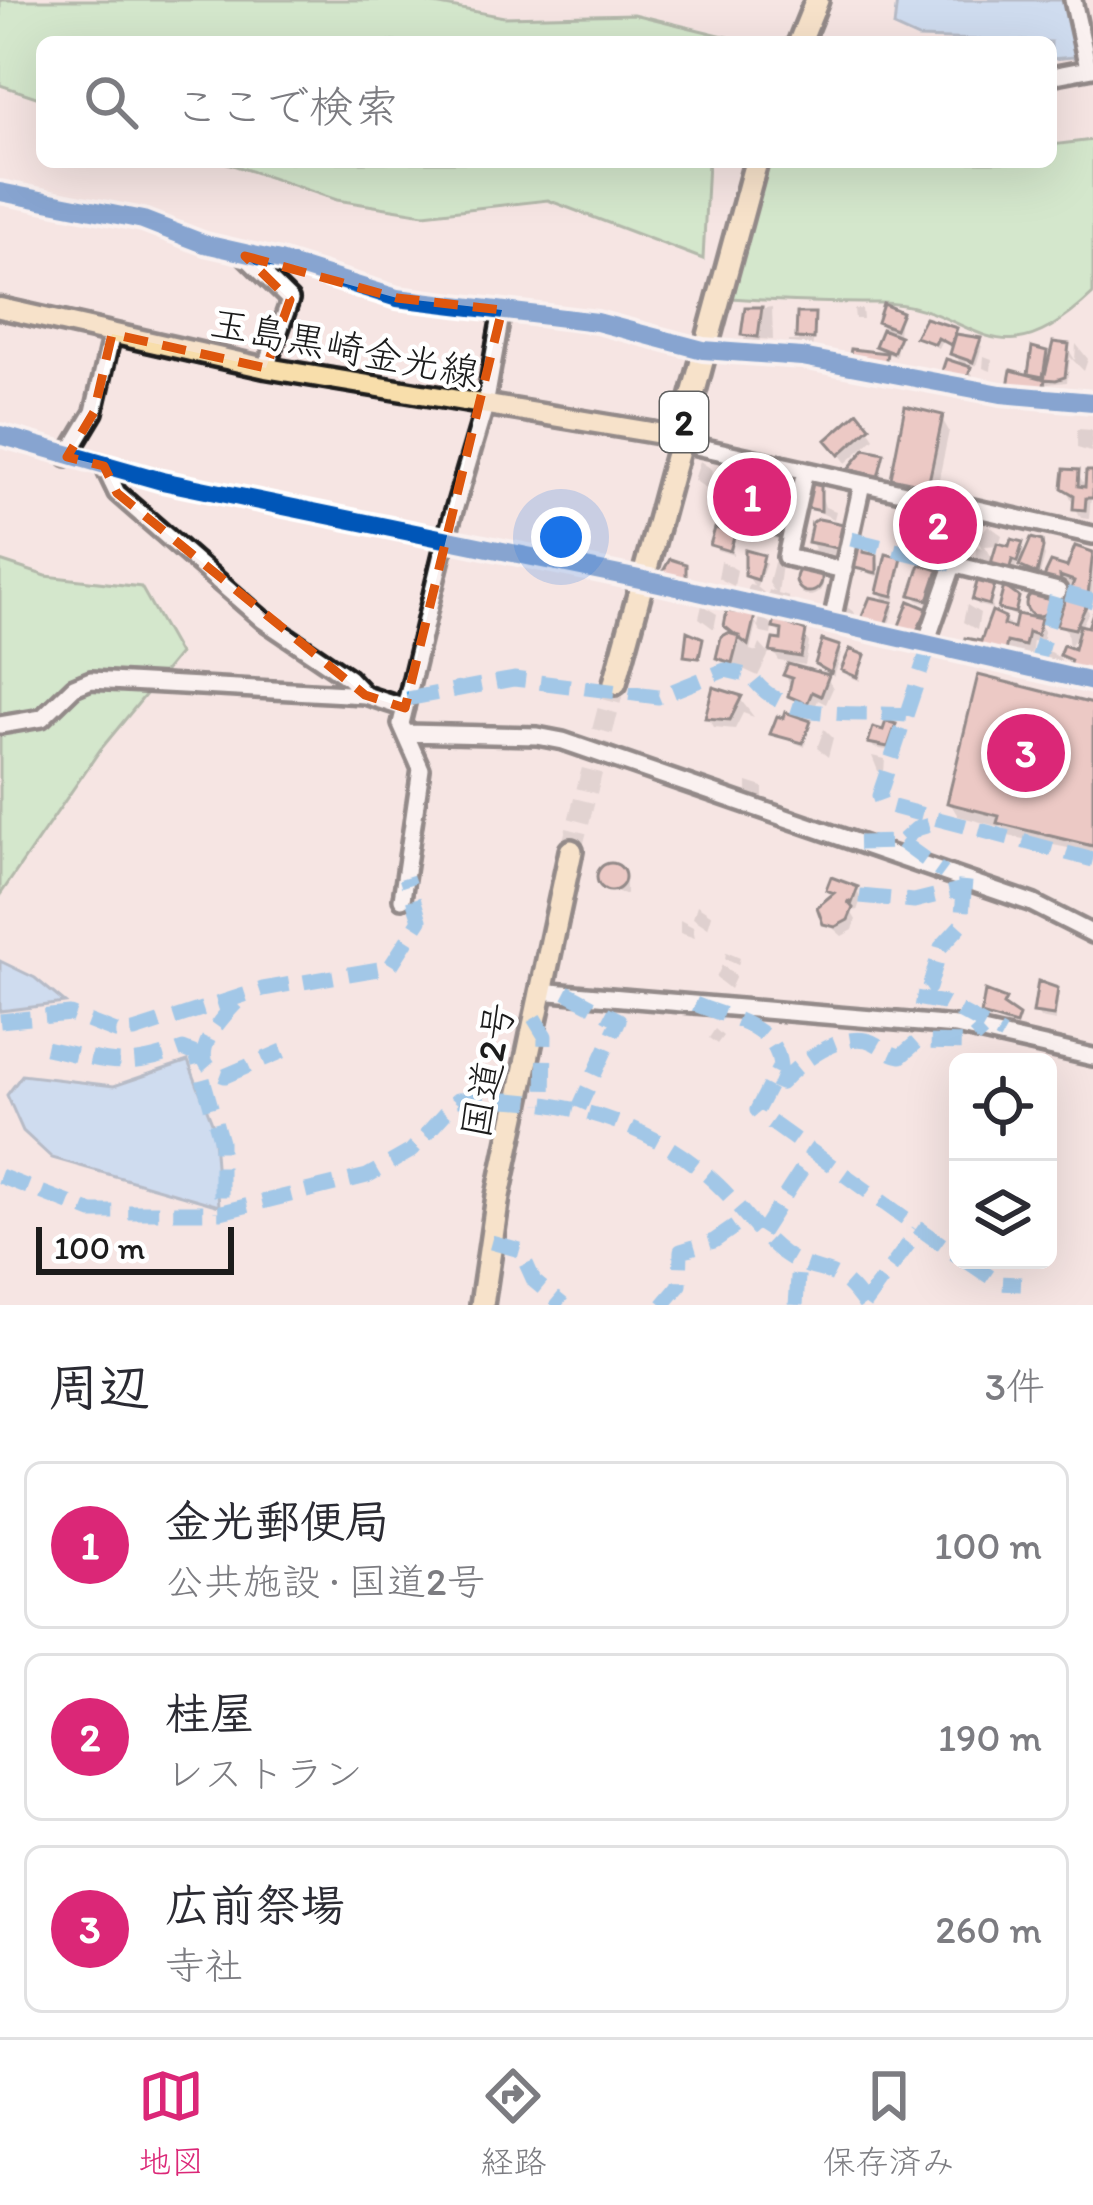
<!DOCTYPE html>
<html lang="ja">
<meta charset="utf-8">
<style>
:root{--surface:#fff;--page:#f7f7f7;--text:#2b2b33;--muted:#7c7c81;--line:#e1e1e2;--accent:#db2777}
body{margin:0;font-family:Itim,"Klee One",sans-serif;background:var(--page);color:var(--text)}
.controls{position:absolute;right:36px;bottom:36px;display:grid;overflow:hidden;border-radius:18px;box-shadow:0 12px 48px #0002}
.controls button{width:108px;height:108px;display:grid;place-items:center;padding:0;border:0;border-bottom:3px solid var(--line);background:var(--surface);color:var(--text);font:60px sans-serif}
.scale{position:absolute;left:36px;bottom:30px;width:198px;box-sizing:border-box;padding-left:12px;border:6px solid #1c1c1c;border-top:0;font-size:33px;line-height:42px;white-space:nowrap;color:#1c1c1c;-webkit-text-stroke:9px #fff;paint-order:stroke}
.you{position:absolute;left:561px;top:537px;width:42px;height:42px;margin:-30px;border:9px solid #fff;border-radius:50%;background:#1a73e8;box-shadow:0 0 0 18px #1a73e833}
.badge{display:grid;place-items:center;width:78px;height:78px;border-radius:50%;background:var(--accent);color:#fff;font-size:39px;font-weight:700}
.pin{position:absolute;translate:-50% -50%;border:6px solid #fff;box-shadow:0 3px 12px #0006}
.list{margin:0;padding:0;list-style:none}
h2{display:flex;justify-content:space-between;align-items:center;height:156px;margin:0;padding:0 48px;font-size:51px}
h2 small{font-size:39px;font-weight:400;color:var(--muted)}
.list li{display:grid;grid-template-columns:78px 1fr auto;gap:36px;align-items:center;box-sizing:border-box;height:168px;margin:0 24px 24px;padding:0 24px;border:3px solid var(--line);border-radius:18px}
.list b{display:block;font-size:45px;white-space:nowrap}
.list p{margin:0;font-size:39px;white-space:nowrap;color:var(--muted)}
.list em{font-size:39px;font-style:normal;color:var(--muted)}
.icon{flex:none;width:66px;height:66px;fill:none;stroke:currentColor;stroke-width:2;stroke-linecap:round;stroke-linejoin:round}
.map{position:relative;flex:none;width:1093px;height:1305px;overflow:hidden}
.search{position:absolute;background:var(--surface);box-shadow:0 12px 48px #0002;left:36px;right:36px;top:36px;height:132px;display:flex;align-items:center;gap:30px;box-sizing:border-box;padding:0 42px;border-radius:18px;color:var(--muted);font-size:45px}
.sheet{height:732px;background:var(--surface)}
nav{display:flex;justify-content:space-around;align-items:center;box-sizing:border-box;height:168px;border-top:3px solid var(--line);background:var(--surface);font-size:33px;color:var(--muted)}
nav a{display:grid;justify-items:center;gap:6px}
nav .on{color:var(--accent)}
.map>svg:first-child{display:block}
.green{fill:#aae8af;stroke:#638266;stroke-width:3}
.water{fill:#a0d0fd;stroke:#6b88a3;stroke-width:3}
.shadow{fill:#0003}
.building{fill:#e1a7a1;stroke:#1c1c1c;stroke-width:3}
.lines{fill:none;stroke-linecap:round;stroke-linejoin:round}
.highway-tunnel{stroke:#cabdbb;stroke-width:21;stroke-dasharray:21 10;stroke-linecap:butt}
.minor-casing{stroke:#1c1c1c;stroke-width:24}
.major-casing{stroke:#1c1c1c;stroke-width:27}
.highway-casing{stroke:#1c1c1c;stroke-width:30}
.minor{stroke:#fff;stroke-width:15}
.major{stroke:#f8deab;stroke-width:18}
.highway{stroke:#f8deab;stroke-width:21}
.quiet{stroke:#3da2ea;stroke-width:15;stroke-dasharray:30 15;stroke-linecap:butt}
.cycleway-casing{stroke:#fff;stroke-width:26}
.cycleway{stroke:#0057b8;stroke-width:18}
.marked{fill:none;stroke:#de560d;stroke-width:9;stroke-dasharray:24 15;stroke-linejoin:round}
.labels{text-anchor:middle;stroke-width:9;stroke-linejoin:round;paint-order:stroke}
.shield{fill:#fff;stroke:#606060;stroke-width:3}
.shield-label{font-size:36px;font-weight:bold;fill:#1c1c1c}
.street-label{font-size:39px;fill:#1c1c1c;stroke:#fff}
</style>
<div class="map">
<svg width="1093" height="1305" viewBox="0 0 1093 1305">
<rect width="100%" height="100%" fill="#f6e5e3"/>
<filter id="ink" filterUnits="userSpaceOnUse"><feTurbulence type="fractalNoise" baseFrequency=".00833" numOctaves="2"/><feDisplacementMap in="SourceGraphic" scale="24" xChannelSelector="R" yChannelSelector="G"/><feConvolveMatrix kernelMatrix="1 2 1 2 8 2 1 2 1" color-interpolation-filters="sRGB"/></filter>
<g filter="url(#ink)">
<!-- green -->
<path class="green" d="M0,0H413L504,17L634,14L748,42H42V99L0,85Z
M1093,140V294C991,391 974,303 880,303C830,303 781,302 731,298L768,162H1051V145Z
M224,162H708L703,259L548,200L424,214L337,200Z
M0,561L46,576L141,587L179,654L100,750L0,895Z"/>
<!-- water -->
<path class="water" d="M897,0H1064L1075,57L1051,59V42L918,38L894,27Z
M0,961L35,978L65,1003L0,1011Z
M188,1061L213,1125L219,1206L52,1158L23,1131L7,1095L22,1075L114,1086Z"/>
<!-- shadow -->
<path class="shadow" d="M772,307L773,340L760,339L757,354L730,346L731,339L744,340L748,310Z
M854,309H862L863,319H855Z
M900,314L896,357L883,352L889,362L887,370L855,364L884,356L878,346L884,329L880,322Z
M800,316L816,322L811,355L788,349L789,341H798Z
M955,331L982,346L976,366L965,362L973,375L969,386L944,373L960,366L955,348L941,342L938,348L918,337Z
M1076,344L1088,359L1084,371L1070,357L1067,382L1047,384L1045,396L1015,392L1011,386L1030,381L1035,351L1054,357L1067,347L1075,360Z
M984,356L992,359L991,371L983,368Z
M941,417L949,431L935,498L902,491L894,477Z
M868,429L874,438L846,463L830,441Z
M1077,429L1093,430L1091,452L1077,448Z
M882,456L881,481L852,470Z
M700,461L713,470L707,489L694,480Z
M1078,473L1087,490L1093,474L1089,519L1081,518L1065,487Z
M728,480L739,491L775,482L780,492L769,524L786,527L787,542L737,528L732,518L737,498L725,493Z
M819,488L825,507L836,511L834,519L806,506Z
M952,517L950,545L929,540L926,535Z
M988,525L1002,535L999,545L985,546L995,562L999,545H1021L1027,555L1040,544L1045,556L1039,578L1026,572L1019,560L1012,575L975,566L976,546L982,548L977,539Z
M846,527V558L826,553L823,566L798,555L815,549L811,541Z
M733,537V555L717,550L714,545Z
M862,548L879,564L878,577L858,568Z
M1077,550L1093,555V603L1080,598L1074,587L1065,584L1061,593L1046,580L1069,571Z
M762,558L766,564L757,587L768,596L769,590L775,592L769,583L774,562L782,564L778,594L789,597L791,610L746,597L749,585L754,586L748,576Z
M900,560L895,600L888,599L894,610L887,629L867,625L864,619L886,603L880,592Z
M721,561L737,570L734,586L718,578Z
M797 583a13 13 0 1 1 26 0a13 13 0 1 1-26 0Z
M936,572L939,578L931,605L917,600L913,594Z
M994,583L992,609L978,605L975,599Z
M1006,590L1017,598V616L1034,621L1029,611L1036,593L1051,605L1045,622L1037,619L1044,631L1042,643L1033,641L1030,665L1015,661L1011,653L1008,664L982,645L1003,619L1016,631L1019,618L1001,609Z
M843,604L855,613L852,624L840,616Z
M702,605L717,614L714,629L699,618Z
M967,605L980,613L977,630L963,622Z
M1085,606L1089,612L1069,649L1067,631L1059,625Z
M926,611L929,617L918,638L905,633L902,628Z
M730,615L753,618L758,626L760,617L773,625L771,635L761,633L756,624L750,650L757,652L760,644L769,654L758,676L719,658L731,633Z
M776,628L804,633L809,643L805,665L779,661L773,651L786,644Z
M838,648L841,654L834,677L818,664Z
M1047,650L1061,659L1057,670L1043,661Z
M863,657L860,681L848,676L844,670Z
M786,675L827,678L833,688L826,704L818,700L813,712L797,706Z
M740,699L754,717L743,713L735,729L714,727L708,718Z
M1093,707V853L1008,836L1004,828L958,816L950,803Z
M809,724L805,747L773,733Z
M894,726L891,751L874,748L871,742Z
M824,729L833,738L828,757L817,748Z
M872,756L885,759L884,773L878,771Z
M747,782L763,787V803L747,799Z
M603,867L626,876V895L602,889Z
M829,889H856L861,899L857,911L849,908L856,920L853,930L842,936L826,922L834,897Z
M697,905L712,915L708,928L693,918Z
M680,920L693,927L695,938L680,933Z
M726,952L740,958L738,965L725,959Z
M722,965L736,976L730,989L716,978Z
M1056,990V1021L1040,1018L1037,1012Z
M1003,1002L1016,1017L1012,1028L984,1014Z
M715,1029L723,1036L717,1044L709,1038Z"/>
<!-- building -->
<path class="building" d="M883,304L902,312L895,329L877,322Z
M745,307H762L758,337L741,335Z
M797,313H815L814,339L796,338Z
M925,318L957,328L951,345L938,338L935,344L915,337Z
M882,329L900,336L893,353L875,346Z
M956,334L981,338L973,362L950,354Z
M1053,342L1069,344L1065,377L1056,380L1044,379Z
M1032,347L1047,351L1043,377L1028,374Z
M851,349L887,353L885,365L849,359Z
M946,359L971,367L966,382L941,374Z
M1011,370L1045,379L1043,392L1008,386Z
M905,406L943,415L928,486L891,478Z
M858,412L870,427L839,455L826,440Z
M865,449L884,453L878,477L848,469Z
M742,469L777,480L764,517L757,516L755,525L729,519Z
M1064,469L1079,470L1078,486L1085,487L1086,471H1093V498H1086L1085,510L1073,509L1074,495L1062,488Z
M808,483L821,486V511L803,507Z
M929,509L954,515L948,541L922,535Z
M759,519L788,524L784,538L756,531Z
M819,519L848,525L842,549L808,542L812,522Z
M715,528L735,534L730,551L710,545Z
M1031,538L1042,541L1043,548L1037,574L1019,566Z
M1011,539L1023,542L1017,562L1012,560L1009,571L990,567L997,543L1009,546Z
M854,543L864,545L863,552L877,555V573L855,568Z
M1075,546L1093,552L1088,595L1071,589L1074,581L1060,576L1062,587L1042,581L1051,562L1067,567Z
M745,550L764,555L758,580L745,576Z
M886,554L902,558L893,596L877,592Z
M670,559L686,564V582L659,578Z
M920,564L938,570L928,600L910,595Z
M796 579a13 13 0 1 1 26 0a13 13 0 1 1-26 0Z
M979,575L996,581L989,605L972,600Z
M1004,586L1019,597L1015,613L998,609Z
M1026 604a12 12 0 1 1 24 0a12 12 0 1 1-24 0Z
M870,597L893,602L885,625L861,619Z
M1066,597L1087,604L1075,629L1056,625Z
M909,601L928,609L915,634L898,628Z
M727,611L755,615L748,645L724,626Z
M992,611L1005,617L1003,625L1014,628L1017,614L1041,619L1037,635L1028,632L1025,646L1007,642L1004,656L963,646L965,638L981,641Z
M1093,613V674L1068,669L1071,660L1059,655L1063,645L1074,649L1080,625L1088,627Z
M775,619L806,631L801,657L770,652L773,639L781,640L782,630L773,628Z
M687,631L703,638L699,658L684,656Z
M728,633L739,636L732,663L716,658L721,637Z
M822,640L840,646L831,673L815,664Z
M850,649L865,655L857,677L841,670Z
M788,664L829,675L821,696L812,692L807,704L788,696L792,678L783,675Z
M978,675L1093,704V846L997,823L999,816L947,803Z
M713,687L742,696L730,720L705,718Z
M785,712L811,721L803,743L770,734L777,716L783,718Z
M886,721L896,724L888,747L868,743L873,727L883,730Z
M597 877a14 14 0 1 1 28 0a14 14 0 1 1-28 0Z
M831,877L858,887L852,903L847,901L853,908L848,920L835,927L823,924L817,907L834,893L826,890Z
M1038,981L1058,988L1054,1016L1033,1013Z
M985,991L1006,999L1003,1005L1019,1016L1016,1025L981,1015Z"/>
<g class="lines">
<!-- highway-tunnel -->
<path class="highway-tunnel" d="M571,851L615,683"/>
<!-- minor casing -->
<g class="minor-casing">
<path id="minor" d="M1073,0L1088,68
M1051,76L1093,68
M0,192L143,220L205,244L280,261L397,298L597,322L703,350L802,357L1001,394L1093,402
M245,256L290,300L266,368
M0,435L162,481L659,583L1093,682
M680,437L696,446L1093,535
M67,457L94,412L112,334
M104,466L117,493L263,620L349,678L365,695
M805,471L786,557L844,570
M952,564L1058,591
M832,621L862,484
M926,643L973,508
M0,725L42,718L74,687L91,680L365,695L405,708
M406,733L537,736L563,741L1032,903L1093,934
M402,899L421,769L401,724L445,541L485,406L502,310
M539,991L956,1026L1093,1057"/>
</g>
<!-- major casing -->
<g class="major-casing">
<path id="major" d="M0,308L266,368L680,437"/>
</g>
<!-- highway casing -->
<g class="highway-casing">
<path id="highway" d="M800,42L817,0
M615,683L756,162
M482,1305L498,1196L571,851"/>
</g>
<!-- minor -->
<use href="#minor" class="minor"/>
<!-- major -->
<use href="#major" class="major"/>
<!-- highway -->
<use href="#highway" class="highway"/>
<!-- quiet -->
<path class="quiet" d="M851,539L952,564
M930,644L879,796L882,804L1093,860
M1035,669L1058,591L1093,601
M407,699L514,679L658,697L725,670L751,676C784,724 853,711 906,715
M901,842L944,873
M859,843L901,842L916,829L940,822
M965,881L961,925L941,947L929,988L915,998L944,1003L1003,1035
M860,896L914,901L963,889
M566,992L619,1020L579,1108
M236,1003C218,1022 181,1063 225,1076L283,1051
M695,1004C727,1018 776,1024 780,1066L757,1110L761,1115L958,1256
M534,1018L545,1036L544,1105
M0,1021L70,1014L116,1032L134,1031L263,989L390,967L420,920L406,877
M46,1048C108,1061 122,1071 183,1049L196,1054L221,1142V1212
M774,1080L781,1083C798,1064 837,1034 866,1040C879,1043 887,1054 901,1056L917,1042L969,1043L982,1031
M0,1176L92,1212H221L367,1176L411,1151L457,1100C552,1095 649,1118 719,1186C742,1208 758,1235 783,1253C821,1280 833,1258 865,1305
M761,1233L813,1152
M491,1242L520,1250L534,1281L563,1305
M965,1260L999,1283L1021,1284
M864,1304L918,1231
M663,1305L680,1285L681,1251L714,1241L747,1218
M796,1305L799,1263"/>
<!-- cycleway casing -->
<g class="cycleway-casing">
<path id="cycleway" d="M0,192L143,220L205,244L280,261L397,298L597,322L703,350L802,357L1001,394L1093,402
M0,435L162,481L659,583L1093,682"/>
</g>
<!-- cycleway -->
<use href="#cycleway" class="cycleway"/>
</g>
</g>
<!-- marked area -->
<path d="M0 0H1093V1305H0ZM245,256L397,298L502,310L405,708L365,695L117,493L104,466L67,457L94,412L112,334L266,368L290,300Z" fill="#f6e5e3" fill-opacity=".55" fill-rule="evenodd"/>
<path class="marked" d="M245,256L397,298L502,310L405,708L365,695L117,493L104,466L67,457L94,412L112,334L266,368L290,300Z"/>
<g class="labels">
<!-- shield labels -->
<rect class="shield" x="660" y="392" width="48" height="60" rx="9"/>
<g class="shield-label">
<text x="684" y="435">2</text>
</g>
<!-- street labels -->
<g class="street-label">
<text transform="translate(345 347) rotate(11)" y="14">玉島黒崎金光線</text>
<text transform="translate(487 1070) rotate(-79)" y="14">国道2号</text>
</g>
</g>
</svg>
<div class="controls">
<button><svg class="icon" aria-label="locate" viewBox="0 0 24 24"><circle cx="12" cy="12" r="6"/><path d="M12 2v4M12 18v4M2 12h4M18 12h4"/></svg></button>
<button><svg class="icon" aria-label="layers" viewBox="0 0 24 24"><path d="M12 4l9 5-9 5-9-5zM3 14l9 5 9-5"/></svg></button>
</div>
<div class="scale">100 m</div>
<div class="you"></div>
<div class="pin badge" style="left:752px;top:497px">1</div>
<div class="pin badge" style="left:938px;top:525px">2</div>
<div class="pin badge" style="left:1026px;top:753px">3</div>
<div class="search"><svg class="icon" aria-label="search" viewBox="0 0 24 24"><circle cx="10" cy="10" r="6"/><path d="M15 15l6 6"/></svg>ここで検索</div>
</div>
<section class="sheet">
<h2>周辺<small>3件</small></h2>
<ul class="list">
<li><span class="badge">1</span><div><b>金光郵便局</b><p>公共施設 · 国道2号</p></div><em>100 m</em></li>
<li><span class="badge">2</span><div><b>桂屋</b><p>レストラン</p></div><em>190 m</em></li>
<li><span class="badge">3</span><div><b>広前祭場</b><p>寺社</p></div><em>260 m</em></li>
</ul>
</section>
<nav>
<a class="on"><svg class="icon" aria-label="map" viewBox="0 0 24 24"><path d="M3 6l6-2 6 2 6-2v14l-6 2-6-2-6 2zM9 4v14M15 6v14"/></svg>地図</a>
<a><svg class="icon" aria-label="directions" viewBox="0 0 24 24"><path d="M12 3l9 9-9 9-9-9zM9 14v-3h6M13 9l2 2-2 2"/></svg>経路</a>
<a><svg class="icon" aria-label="saved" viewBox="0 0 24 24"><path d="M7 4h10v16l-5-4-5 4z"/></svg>保存済み</a>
</nav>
